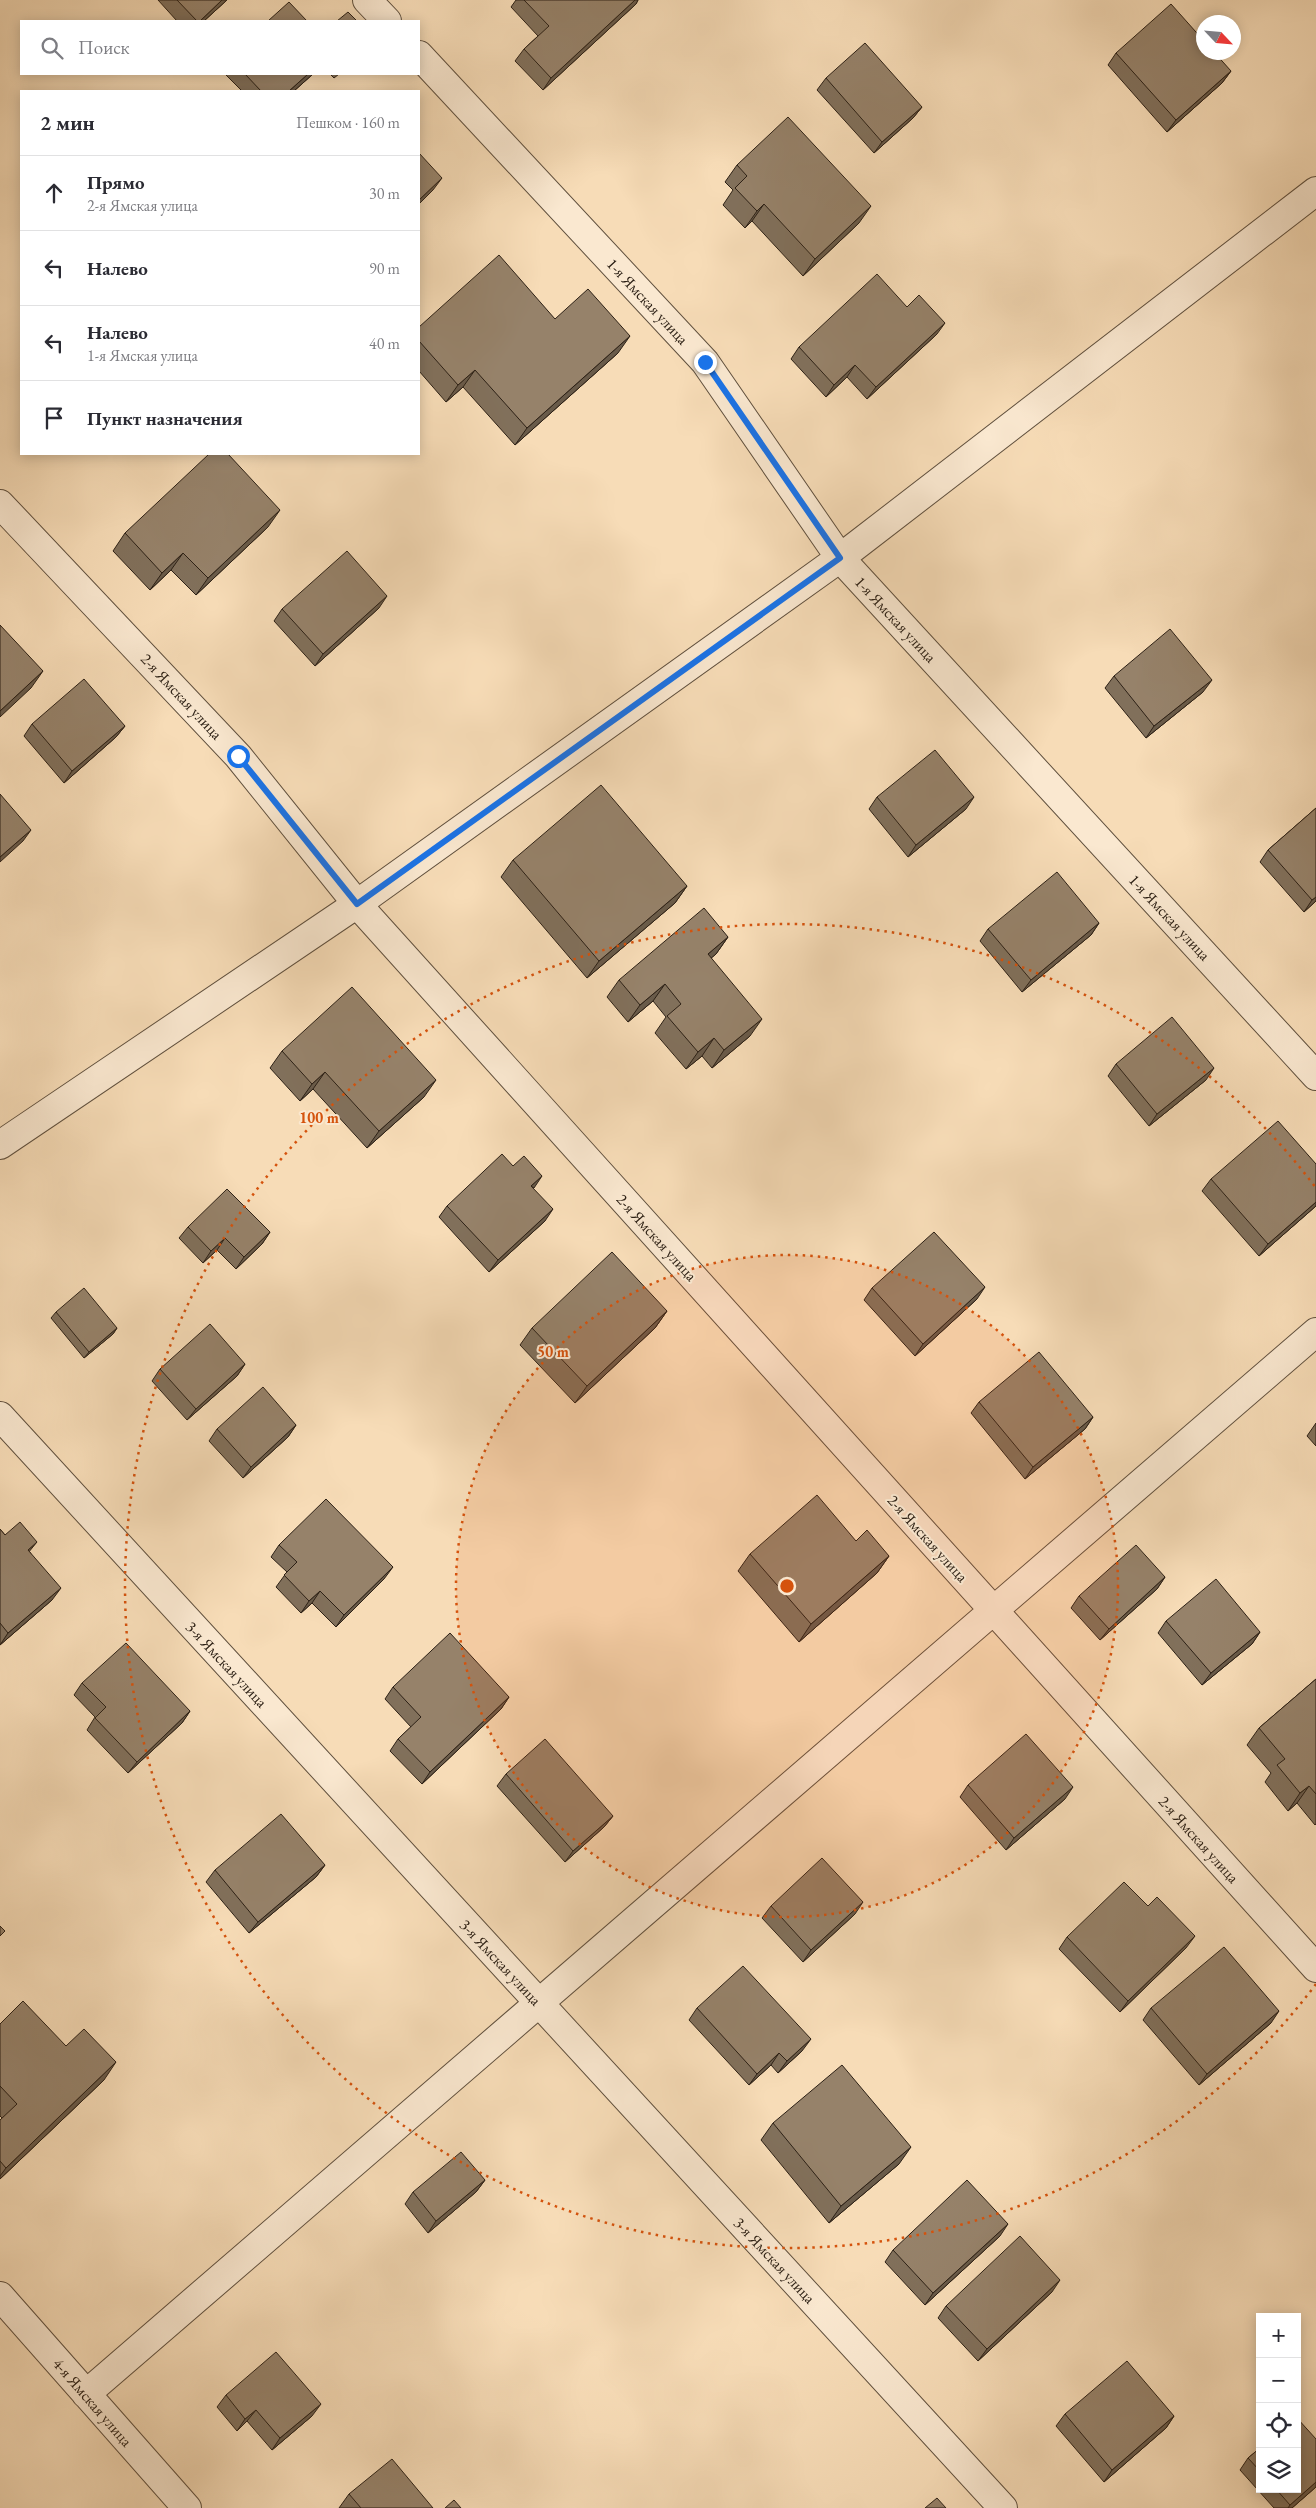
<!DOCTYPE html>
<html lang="ru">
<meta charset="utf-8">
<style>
:root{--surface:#fff;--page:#f7f7f7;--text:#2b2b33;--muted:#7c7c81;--line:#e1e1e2}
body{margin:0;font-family:"EB Garamond",serif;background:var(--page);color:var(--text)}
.controls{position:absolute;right:15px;bottom:15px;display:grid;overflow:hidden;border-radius:0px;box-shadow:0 2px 12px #0003}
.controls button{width:45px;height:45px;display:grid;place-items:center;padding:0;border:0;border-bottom:1px solid var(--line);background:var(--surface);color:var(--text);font:25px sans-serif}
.compass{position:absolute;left:1196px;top:15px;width:45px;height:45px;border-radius:50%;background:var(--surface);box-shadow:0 2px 12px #0003;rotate:116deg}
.stop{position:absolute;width:15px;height:15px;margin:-11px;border:4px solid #1a73e8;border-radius:50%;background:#fff}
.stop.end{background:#1a73e8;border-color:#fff;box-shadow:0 1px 5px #0008}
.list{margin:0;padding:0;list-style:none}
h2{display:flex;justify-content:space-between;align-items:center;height:65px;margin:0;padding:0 20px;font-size:21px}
h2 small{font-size:16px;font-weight:400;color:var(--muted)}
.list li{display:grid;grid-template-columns:32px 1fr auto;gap:15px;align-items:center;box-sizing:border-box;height:75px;padding:0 20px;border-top:1px solid var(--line)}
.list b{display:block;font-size:19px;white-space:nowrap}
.list p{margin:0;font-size:16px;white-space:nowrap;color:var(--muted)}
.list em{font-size:16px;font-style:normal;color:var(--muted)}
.icon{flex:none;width:28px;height:28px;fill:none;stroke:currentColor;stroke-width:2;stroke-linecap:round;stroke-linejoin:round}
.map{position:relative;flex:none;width:1316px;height:2508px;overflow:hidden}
.search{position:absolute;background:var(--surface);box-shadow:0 2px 12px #0003;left:20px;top:20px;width:400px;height:55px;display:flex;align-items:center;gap:12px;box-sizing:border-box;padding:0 18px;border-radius:0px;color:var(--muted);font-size:19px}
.panel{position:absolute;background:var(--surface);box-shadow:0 2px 12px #0003;left:20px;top:90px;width:400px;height:365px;border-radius:0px}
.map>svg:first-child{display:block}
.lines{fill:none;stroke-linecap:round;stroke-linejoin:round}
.minor-casing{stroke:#60503e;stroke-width:30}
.minor{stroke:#fae8d0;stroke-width:28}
.wall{fill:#81705b;stroke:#2d2116}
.shaded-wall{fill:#695b4a;stroke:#2d2116}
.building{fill:#96826a;stroke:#2d2116}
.route{stroke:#1a73e8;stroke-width:6}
.ring{fill:none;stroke:#d5530d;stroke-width:2.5;stroke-dasharray:2.5 5}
.labels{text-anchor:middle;stroke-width:4;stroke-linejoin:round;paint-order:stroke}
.street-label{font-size:16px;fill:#2d2116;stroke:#fae8d0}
.centre{fill:#d5530d;stroke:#fae8d0;stroke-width:2.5}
.ring-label{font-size:15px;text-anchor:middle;font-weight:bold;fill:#d5530d;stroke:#fae8d0;stroke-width:4;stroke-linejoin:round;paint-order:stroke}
</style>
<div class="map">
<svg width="1316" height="2508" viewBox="0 0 1316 2508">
<rect width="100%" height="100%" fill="#f7dcb7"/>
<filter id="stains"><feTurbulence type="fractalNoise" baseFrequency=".004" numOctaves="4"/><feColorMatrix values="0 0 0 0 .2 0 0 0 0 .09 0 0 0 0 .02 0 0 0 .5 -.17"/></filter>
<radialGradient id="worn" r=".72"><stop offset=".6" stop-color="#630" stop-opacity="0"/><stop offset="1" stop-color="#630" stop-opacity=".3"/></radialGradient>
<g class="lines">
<!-- minor casing -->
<g class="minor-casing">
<path id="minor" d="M367,0L387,21
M419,55L705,362L840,558L1316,1076
M0,504L238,756L357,904L1316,1968
M0,1145L357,904L840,558L1316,191
M0,1416L1003,2508
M0,2296L187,2508
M86,2394L1316,1332"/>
</g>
<!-- minor -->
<use href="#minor" class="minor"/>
</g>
<!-- wall -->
<path class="wall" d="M158,0H227L204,21H177Z
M516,0H638L636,4L543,90L515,61L524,49L538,36L511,7Z
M1116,53L1231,71L1222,83L1167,132L1108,65Z
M225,74H313L294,91H242Z
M330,74H339L334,78Z
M826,78L922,107L913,118L874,153L817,90Z
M737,165L859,223L803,276L752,221L745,228L723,205L733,190L725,182Z
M907,307L937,334L867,399L847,377L826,397L791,359L799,347Z
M555,319L618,353L515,445L463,387L446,402L419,371V327Z
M268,527L196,595L171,570L150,590L113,551L125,533Z
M379,608L315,666L274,621L282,609Z
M1114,676L1203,692L1146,738L1105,688Z
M32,724L125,726L116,737L64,783L24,736Z
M877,797L966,809L908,857L869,809Z
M1316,808V901L1304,912L1260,862L1268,850Z
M513,860L687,886L675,903L587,978L501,877Z
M1099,923L1091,935L1022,992L980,941L988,929Z
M728,937L716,954L711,958L750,1036L712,1068L702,1056L686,1069L655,1033L666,1017L653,1001L628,1022L607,997L619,980Z
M282,1051L424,1097L367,1148L313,1089L300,1101L270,1068Z
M1116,1064L1206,1080L1149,1126L1108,1076Z
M1316,1164V1206L1259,1256L1202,1191L1211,1179Z
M533,1188L545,1221L489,1272L439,1217L447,1206Z
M188,1227L270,1232L262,1244L236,1269L217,1250L203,1263L179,1238Z
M872,1288L977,1299L915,1356L864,1300Z
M667,1311L655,1328L575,1403L520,1345L532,1328Z
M56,1312L117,1328L113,1334L84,1358L51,1318Z
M245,1364L237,1376L187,1420L152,1381L160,1369Z
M979,1402L1093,1417L1085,1429L1025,1479L971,1413Z
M1316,1423V1446L1307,1436Z
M296,1425L288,1437L243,1478L209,1441L217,1429Z
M0,1529L5,1535L30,1552L52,1600L0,1645Z
M856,1541L889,1556L877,1573L799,1642L738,1571L750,1554Z
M279,1545L384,1579L336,1627L312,1603L301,1613L276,1587L287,1572L271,1557Z
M1165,1577L1157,1589L1100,1640L1071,1608L1079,1596Z
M1166,1621L1260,1632L1252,1644L1202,1685L1158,1633Z
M1316,1679V1824L1315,1825L1297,1803L1288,1811L1265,1782L1271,1773L1247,1745L1259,1728Z
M82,1683L190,1711L182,1723L128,1773L87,1730L95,1717L74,1695Z
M393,1687L509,1697L501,1709L422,1784L390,1751L398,1739L411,1727L385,1699Z
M506,1774L613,1816L604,1827L565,1862L497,1786Z
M968,1785L1065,1799L1006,1850L960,1797Z
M325,1865L316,1877L249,1933L206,1882L215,1870Z
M771,1906L855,1914L803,1962L762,1918Z
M1148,1906L1186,1948L1120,2012L1059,1949L1067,1937Z
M697,2008L802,2051L778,2073L771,2065L749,2085L689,2020Z
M1151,2008L1271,2023L1199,2085L1143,2020Z
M0,2024L66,2046L104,2080L0,2179V2120L2,2118L0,2116Z
M773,2123L899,2164L829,2223L761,2140Z
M485,2180L476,2192L428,2233L405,2204L413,2192Z
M1000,2236L925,2305L885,2262L893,2250Z
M1052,2292L978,2361L938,2318L946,2306Z
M226,2395L312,2416L272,2450L247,2421L237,2431L217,2407Z
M1065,2414L1174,2416L1166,2428L1104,2482L1056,2426Z
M1316,2439V2487L1292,2508H1274L1240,2470L1248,2458L1260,2448V2489H1297Z
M349,2494L433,2508H339Z"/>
<!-- shaded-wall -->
<path class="shaded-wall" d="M222,0H227L204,21H200Z
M635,0H638L636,4L543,90L551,78Z
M1231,71L1222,83L1167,132L1176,120Z
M308,74H313L294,91H289Z
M922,107L913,118L874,153L882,142Z
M442,178L433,190L419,204V200Z
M764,204L752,221L745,228L757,211Z
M871,206L859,223L803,276L815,259Z
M945,323L937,334L867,399L876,387Z
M630,336L618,353L515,445L527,428Z
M855,365L847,377L826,397L834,385Z
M475,370L463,387L446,402L458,385Z
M280,510L268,527L196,595L208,578Z
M183,553L171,570L150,590L162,573Z
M387,596L379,608L315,666L323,654Z
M43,671L31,688L0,717V711Z
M1212,680L1203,692L1146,738L1154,726Z
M125,726L116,737L64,783L72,771Z
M974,797L966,809L908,857L916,845Z
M31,830L23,841L0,862V857Z
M687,886L675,903L587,978L599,961Z
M1316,897V901L1304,912L1312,900Z
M1099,923L1091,935L1022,992L1031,980Z
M728,937L716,954L696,971L708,954Z
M665,984L653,1001L628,1022L640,1005Z
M762,1019L750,1036L712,1068L724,1050Z
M714,1038L702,1056L686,1069L698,1052Z
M1214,1068L1206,1080L1149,1126L1157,1114Z
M325,1072L313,1089L300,1101L312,1084Z
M436,1080L424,1097L367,1148L379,1131Z
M542,1176L534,1188L531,1186Z
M1316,1202V1206L1259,1256L1268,1244Z
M553,1209L545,1221L489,1272L498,1260Z
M270,1232L262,1244L236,1269L244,1257Z
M225,1238L217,1250L203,1263L211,1251Z
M985,1287L977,1299L915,1356L923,1344Z
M667,1311L655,1328L575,1403L587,1386Z
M117,1328L113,1334L84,1358L89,1352Z
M245,1364L237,1376L187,1420L196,1409Z
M1093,1417L1085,1429L1025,1479L1033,1467Z
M296,1425L288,1437L243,1478L251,1467Z
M37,1542L28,1553V1550Z
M889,1556L877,1573L799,1642L811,1624Z
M393,1567L384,1579L336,1627L344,1615Z
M1165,1577L1157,1589L1100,1640L1109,1629Z
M61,1588L52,1600L0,1645L8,1633Z
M320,1591L312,1603L301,1613L309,1601Z
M1260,1632L1252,1644L1202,1685L1211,1673Z
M509,1697L501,1709L422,1784L430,1772Z
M190,1711L182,1723L128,1773L137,1762Z
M1309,1786L1297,1803L1288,1811L1300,1793Z
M1073,1787L1065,1799L1006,1850L1014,1838Z
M613,1816L604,1827L565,1862L573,1851Z
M325,1865L316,1877L249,1933L258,1922Z
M863,1902L855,1914L803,1962L811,1950Z
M1195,1936L1186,1948L1120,2012L1128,2001Z
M1279,2011L1271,2023L1199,2085L1207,2074Z
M811,2039L802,2051L778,2073L787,2061Z
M779,2053L771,2065L749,2085L757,2074Z
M116,2062L104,2080L0,2179V2176L6,2168Z
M911,2147L899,2164L829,2223L841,2206Z
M485,2180L476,2192L428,2233L436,2221Z
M1008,2224L1000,2236L925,2305L933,2293Z
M1060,2280L1052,2292L978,2361L987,2349Z
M321,2404L312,2416L272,2450L280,2438Z
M256,2410L247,2421L237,2431L245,2419Z
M1174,2416L1166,2428L1104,2482L1112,2470Z
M1316,2482V2487L1292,2508H1288L1290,2505Z"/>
<!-- building -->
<path class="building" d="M177,0H222L200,21H197Z
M524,0H635L551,78L524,49L549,26Z
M289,2L307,21H268Z
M1171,4L1204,41V52H1214L1231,71L1176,120L1116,53Z
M348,12L357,21H337Z
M865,43L922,107L882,142L826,78Z
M245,74H308L289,91H261Z
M788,117L871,206L815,259L764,204L757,211L735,188L747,176L737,165Z
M419,153L442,178L419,200Z
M499,255L555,319L588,289L630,336L527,428L475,370L458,385L419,341V327Z
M877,274L907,307L919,295L945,323L876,387L855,365L834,385L799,347Z
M209,454H228L280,510L208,578L183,553L162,573L125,533Z
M347,551L387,596L323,654L282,609Z
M0,625L43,671L0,711Z
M1170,629L1212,680L1154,726L1114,676Z
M84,679L125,726L72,771L32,724Z
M935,750L974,797L916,845L877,797Z
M601,785L687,886L599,961L513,860Z
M0,794L31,830L0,857Z
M1316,808V897L1312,900L1268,850Z
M1057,872L1099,923L1031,980L988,929Z
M704,908L728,937L708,954L762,1019L724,1050L714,1038L698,1052L667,1016L681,1004L665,984L640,1005L619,980Z
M352,987L436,1080L379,1131L325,1072L312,1084L282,1051Z
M1172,1017L1214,1068L1157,1114L1116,1064Z
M1278,1121L1316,1164V1202L1268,1244L1211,1179Z
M502,1154L513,1166L524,1156L542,1176L531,1186L553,1209L498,1260L447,1206Z
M227,1189L270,1232L244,1257L225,1238L211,1251L188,1227Z
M934,1232L985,1287L923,1344L872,1288Z
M612,1252L667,1311L587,1386L532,1328Z
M84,1288L117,1328L89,1352L56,1312Z
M210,1324L245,1364L196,1409L160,1369Z
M1039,1352L1093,1417L1033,1467L979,1402Z
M263,1387L296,1425L251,1467L217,1429Z
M817,1495L856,1541L867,1530L889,1556L811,1624L750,1554Z
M326,1499L393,1567L344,1615L320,1591L309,1601L284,1575L297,1562L279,1545Z
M20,1522L37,1542L28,1550L61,1588L8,1633L0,1623V1529L5,1535Z
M1136,1545L1165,1577L1109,1629L1079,1596Z
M1216,1579L1260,1632L1211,1673L1166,1621Z
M450,1633L509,1697L430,1772L398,1739L421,1717L393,1687Z
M126,1643L190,1711L137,1762L95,1718L106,1707L82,1683Z
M1316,1679V1794L1309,1786L1300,1793L1277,1765L1285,1759L1259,1728Z
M1026,1734L1073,1787L1014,1838L968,1785Z
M545,1739L613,1816L573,1851L506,1774Z
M281,1814L325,1865L258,1922L215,1870Z
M822,1858L863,1902L811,1950L771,1906Z
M1124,1882L1148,1906L1157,1897L1195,1936L1128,2001L1067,1937Z
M0,1926L5,1931L0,1936Z
M1224,1947L1279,2011L1207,2074L1151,2008Z
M743,1966L811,2039L787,2061L779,2053L757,2074L697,2008Z
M23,2001L66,2046L84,2029L116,2062L6,2168L0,2161V2120L17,2104L0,2086V2024Z
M842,2065L911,2147L841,2206L773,2123Z
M461,2152L485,2180L436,2221L413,2192Z
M967,2180L1008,2224L933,2293L893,2250Z
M1020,2236L1060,2280L987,2349L946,2306Z
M276,2352L321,2404L280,2438L256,2410L245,2419L226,2395Z
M1127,2361L1174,2416L1112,2470L1065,2414Z
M1297,2418L1316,2439V2482L1290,2505L1276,2489H1297Z
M1260,2448V2471L1248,2458Z
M392,2459L433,2508H361L349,2494Z
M937,2498L946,2508H925Z
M454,2500L461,2508H445Z"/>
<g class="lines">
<!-- route -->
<path class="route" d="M238,756L357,904L840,558L705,362"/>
</g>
<!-- distance rings -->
<circle cx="787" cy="1586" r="331" fill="#d5530d" fill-opacity=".12"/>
<g class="ring">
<circle cx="787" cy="1586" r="331"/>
<path d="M1316 1984A662 662 0 1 1 1316 1188"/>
</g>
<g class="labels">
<!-- street labels -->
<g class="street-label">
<text transform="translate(648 301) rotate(47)" y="6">1-я Ямская улица</text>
<text transform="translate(896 619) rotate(47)" y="6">1-я Ямская улица</text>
<text transform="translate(182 696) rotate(47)" y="6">2-я Ямская улица</text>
<text transform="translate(1170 917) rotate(47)" y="6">1-я Ямская улица</text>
<text transform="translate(657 1237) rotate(48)" y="6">2-я Ямская улица</text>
<text transform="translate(928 1538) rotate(48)" y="6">2-я Ямская улица</text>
<text transform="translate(227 1664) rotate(47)" y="6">3-я Ямская улица</text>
<text transform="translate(1199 1839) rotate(48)" y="6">2-я Ямская улица</text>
<text transform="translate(501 1962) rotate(47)" y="6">3-я Ямская улица</text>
<text transform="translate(775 2260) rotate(47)" y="6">3-я Ямская улица</text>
<text transform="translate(93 2402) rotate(49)" y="6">4-я Ямская улица</text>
</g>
</g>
<circle cx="787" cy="1586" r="8" class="centre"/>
<g class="ring-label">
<text x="319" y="1123">100 m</text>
<text x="553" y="1357">50 m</text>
</g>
<rect width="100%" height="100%" filter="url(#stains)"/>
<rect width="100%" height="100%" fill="url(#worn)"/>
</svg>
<div class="controls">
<button>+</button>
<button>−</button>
<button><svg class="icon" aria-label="locate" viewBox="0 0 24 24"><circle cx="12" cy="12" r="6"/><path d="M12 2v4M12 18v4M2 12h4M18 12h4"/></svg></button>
<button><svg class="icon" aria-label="layers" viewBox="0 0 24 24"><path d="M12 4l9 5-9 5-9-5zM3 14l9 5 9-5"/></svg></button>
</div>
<svg class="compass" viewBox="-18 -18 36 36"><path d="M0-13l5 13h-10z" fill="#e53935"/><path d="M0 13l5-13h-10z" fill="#7c7c81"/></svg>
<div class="stop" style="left:238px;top:756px"></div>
<div class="stop end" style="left:705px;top:362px"></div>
<div class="search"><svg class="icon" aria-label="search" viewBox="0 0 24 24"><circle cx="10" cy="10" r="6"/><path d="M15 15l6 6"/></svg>Поиск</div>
<section class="panel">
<h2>2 мин<small>Пешком · 160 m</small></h2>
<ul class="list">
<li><svg class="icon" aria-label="ahead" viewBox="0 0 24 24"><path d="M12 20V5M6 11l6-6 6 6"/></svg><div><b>Прямо</b><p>2-я Ямская улица</p></div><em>30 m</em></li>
<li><svg class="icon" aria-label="left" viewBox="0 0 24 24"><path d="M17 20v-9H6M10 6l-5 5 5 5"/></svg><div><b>Налево</b></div><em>90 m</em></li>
<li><svg class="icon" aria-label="left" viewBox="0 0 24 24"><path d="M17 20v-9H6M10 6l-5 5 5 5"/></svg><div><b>Налево</b><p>1-я Ямская улица</p></div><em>40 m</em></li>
<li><svg class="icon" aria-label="arrive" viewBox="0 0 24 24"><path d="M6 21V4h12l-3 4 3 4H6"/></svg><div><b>Пункт назначения</b></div></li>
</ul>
</section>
</div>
